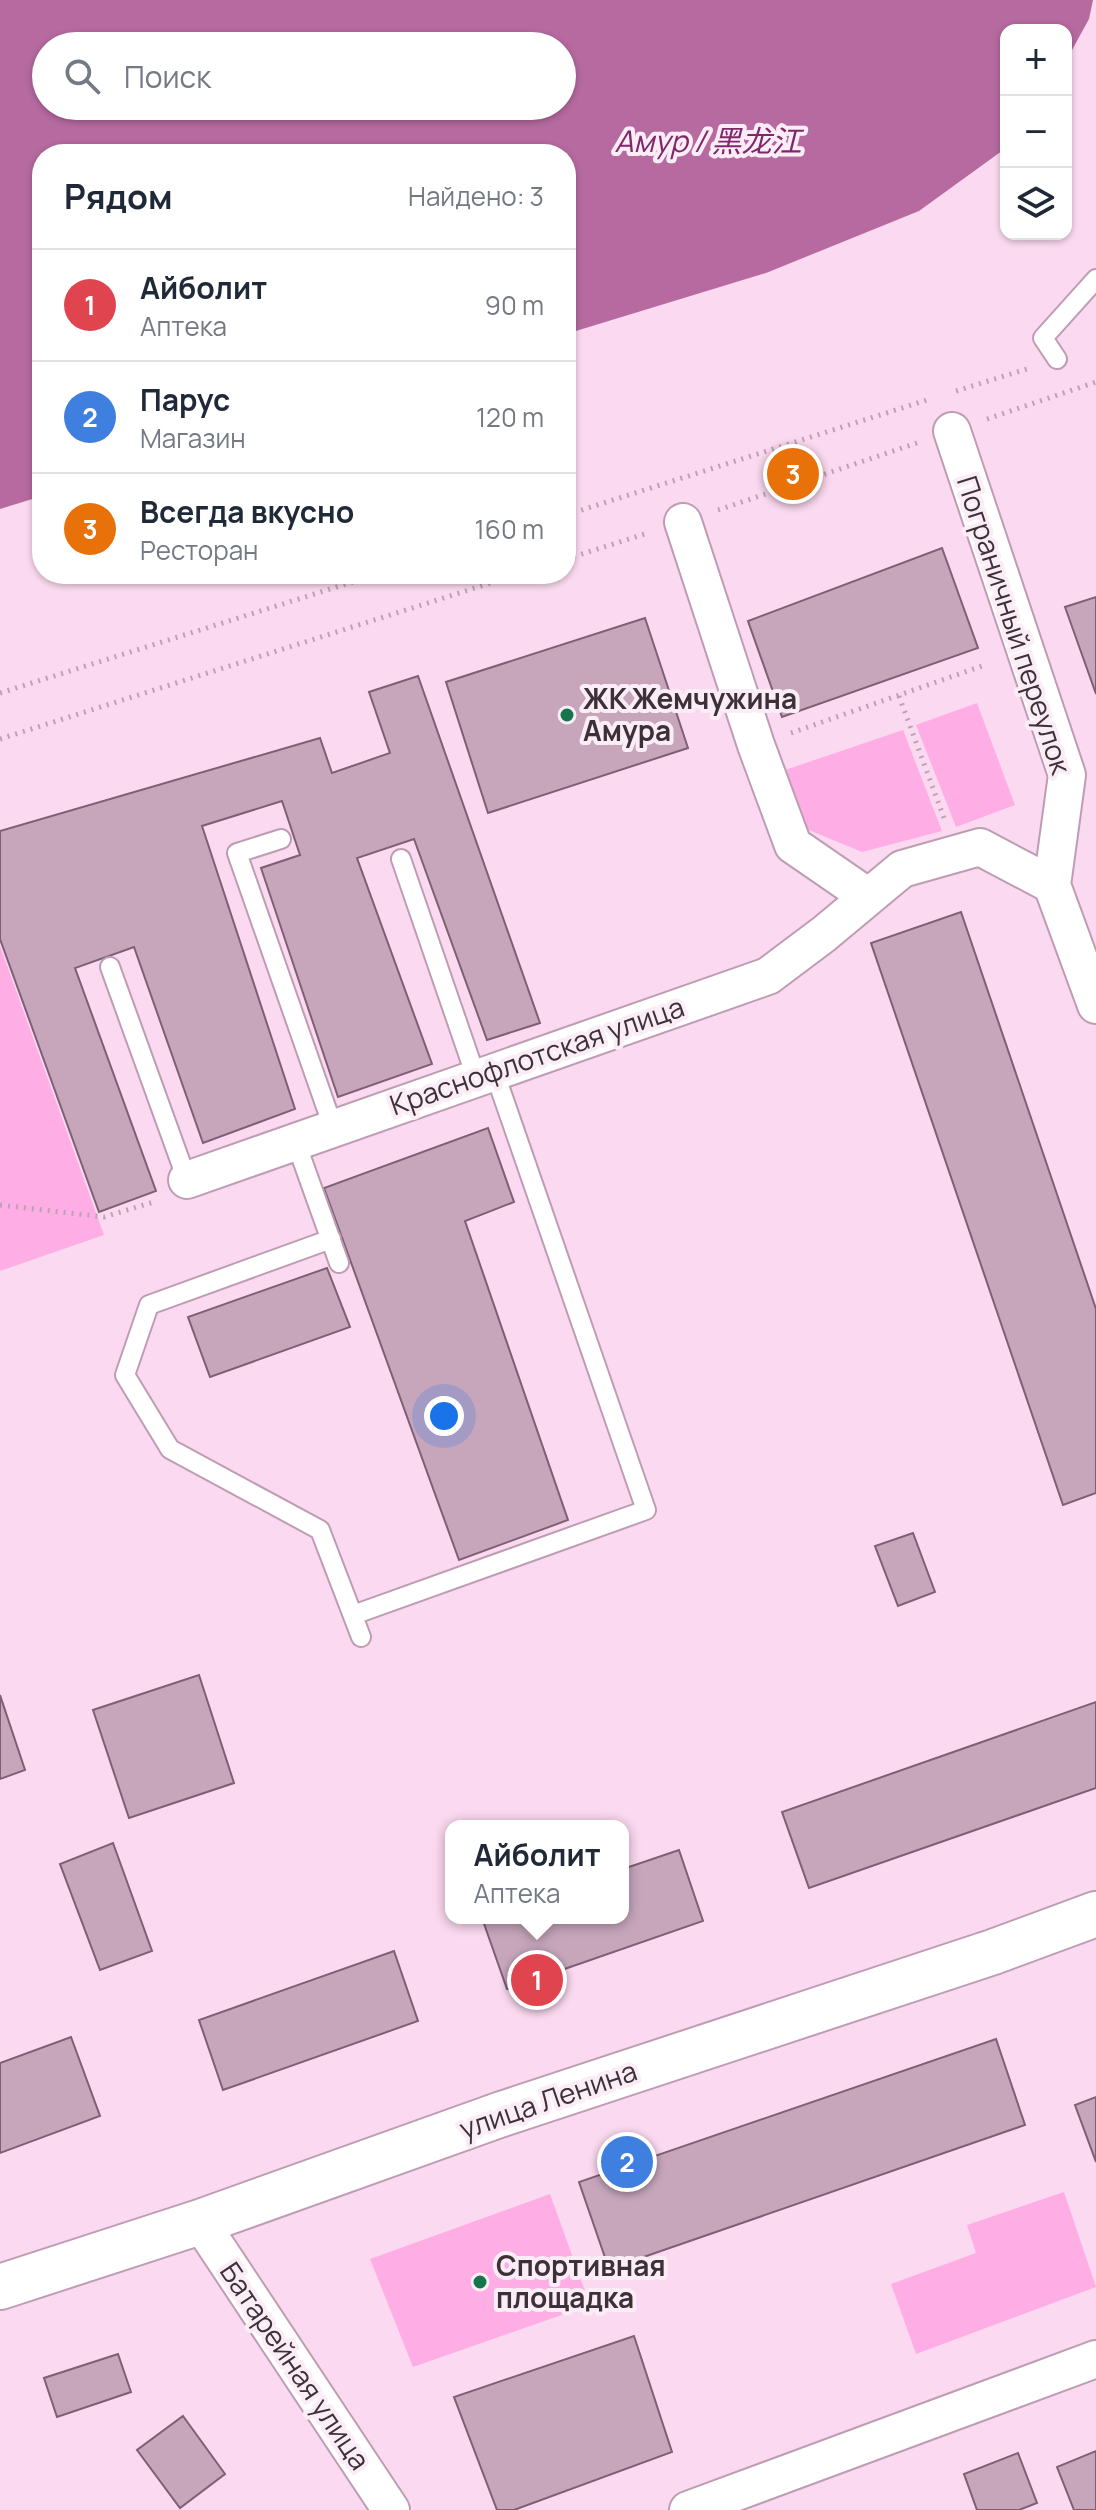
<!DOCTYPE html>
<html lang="ru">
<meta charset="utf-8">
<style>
:root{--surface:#fff;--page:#f6f6f7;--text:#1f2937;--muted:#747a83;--line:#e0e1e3;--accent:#15754c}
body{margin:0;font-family:Manrope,"Noto Sans SC",sans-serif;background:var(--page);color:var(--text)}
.controls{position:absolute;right:24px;top:24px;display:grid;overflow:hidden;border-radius:16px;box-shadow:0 2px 6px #0004}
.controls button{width:72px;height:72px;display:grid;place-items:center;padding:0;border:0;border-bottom:2px solid var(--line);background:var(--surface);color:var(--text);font:40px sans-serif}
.you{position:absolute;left:444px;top:1416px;width:28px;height:28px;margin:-20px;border:6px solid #fff;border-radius:50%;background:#1a73e8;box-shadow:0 0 0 12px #1a73e833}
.badge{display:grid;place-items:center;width:52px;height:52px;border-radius:50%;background:var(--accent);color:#fff;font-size:26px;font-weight:700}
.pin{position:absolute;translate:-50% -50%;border:4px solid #fff;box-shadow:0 2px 8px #0006}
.popup{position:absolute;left:445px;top:1820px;width:184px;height:104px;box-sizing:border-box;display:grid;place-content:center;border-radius:16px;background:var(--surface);filter:drop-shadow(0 2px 6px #0005);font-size:26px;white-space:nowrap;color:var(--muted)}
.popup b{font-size:30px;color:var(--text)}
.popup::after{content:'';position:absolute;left:50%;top:100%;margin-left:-16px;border:16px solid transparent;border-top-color:var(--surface)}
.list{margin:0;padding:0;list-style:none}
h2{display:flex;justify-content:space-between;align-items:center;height:104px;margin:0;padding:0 32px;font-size:34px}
h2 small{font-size:26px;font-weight:400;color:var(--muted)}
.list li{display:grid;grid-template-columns:52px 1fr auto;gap:24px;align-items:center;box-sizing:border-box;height:112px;padding:0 32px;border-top:2px solid var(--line)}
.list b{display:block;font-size:30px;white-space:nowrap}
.list p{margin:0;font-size:26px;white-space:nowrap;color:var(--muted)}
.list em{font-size:26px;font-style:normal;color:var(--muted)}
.icon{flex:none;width:44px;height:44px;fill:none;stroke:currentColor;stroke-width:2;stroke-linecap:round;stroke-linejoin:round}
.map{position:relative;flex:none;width:1096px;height:2510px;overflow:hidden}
.search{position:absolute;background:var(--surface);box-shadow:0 2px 6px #0004;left:32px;top:32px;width:544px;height:88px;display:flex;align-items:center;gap:20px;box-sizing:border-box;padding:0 28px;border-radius:44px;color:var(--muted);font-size:30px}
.panel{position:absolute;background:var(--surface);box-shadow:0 2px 6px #0004;left:32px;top:144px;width:544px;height:440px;border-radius:32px}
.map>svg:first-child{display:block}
.green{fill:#feaee5}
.water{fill:#b66aa0;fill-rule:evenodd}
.building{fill:#c7a6bc;stroke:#7e6074;stroke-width:2}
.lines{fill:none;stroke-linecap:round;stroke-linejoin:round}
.service-casing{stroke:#be9db3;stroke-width:22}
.minor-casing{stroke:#be9db3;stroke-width:40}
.secondary-casing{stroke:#be9db3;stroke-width:48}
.path{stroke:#bda2b4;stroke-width:5;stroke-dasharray:2 6;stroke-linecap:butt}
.service{stroke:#fff;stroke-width:18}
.minor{stroke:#fff;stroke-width:36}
.secondary{stroke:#fff;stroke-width:44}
.poi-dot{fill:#15754c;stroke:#fbedf6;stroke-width:3}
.labels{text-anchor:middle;stroke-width:8;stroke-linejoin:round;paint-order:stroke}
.street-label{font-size:28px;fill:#3d3039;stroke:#fbedf6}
.poi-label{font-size:28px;font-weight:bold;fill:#3d3039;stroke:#fbedf6;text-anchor:start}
.water-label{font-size:30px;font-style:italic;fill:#82266c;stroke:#fbedf6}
</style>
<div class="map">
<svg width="1096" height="2510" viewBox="0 0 1096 2510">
<rect width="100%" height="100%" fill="#fbd9f0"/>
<!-- green -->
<path class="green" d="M977,703L1015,805L956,827L916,725Z
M903,730L942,831L862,852L804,828L785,770Z
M0,946L104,1235L0,1271Z
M1064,2192L1096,2287L916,2354L891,2284L976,2253L967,2225Z
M550,2194L590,2305L413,2367L370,2259Z"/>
<!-- water -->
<path class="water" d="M0,0H1093L1089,19L1066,61V30H1006V148L919,211L766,273L566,334V154H42V496L0,509ZM46,46H562V106H46Z"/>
<!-- building -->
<path class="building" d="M803,466L805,475L782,480L780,473Z
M942,548L978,648L782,717L748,621Z
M1096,597V694L1065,607Z
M645,618L688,748L488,813L446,682Z
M418,676L540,1023L487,1040L414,839L357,858L432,1064L338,1097L261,868L300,855L282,801L202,826L295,1109L203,1143L134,947L75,968L156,1191L99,1212L0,939V831L320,738L332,773L390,753L369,692Z
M961,912L1096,1309V1493L1063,1505L871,943Z
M488,1128L514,1202L465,1221L568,1520L459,1560L324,1188Z
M327,1268L350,1327L210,1377L188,1317Z
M913,1533L935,1592L898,1606L875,1546Z
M199,1675L234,1783L129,1818L93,1710Z
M0,1695L25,1770L0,1779Z
M1096,1702V1788L809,1888L782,1812Z
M113,1843L152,1951L100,1970L60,1864Z
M679,1850L703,1921L507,1989L482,1918H623V1869Z
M394,1951L418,2021L223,2090L199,2020Z
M71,2037L100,2116L0,2153V2063Z
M996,2039L1025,2125L609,2269L579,2182Z
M1096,2097V2162L1075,2105Z
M634,2336L672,2452L514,2510H497L454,2397Z
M118,2354L131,2392L57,2417L44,2378Z
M183,2416L225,2474L180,2508L137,2450Z
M1096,2451V2510H1074L1057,2467Z
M1018,2453L1037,2503L1019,2510H977L964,2474Z"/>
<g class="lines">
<!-- service casing -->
<g class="service-casing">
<path id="service" d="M1057,359L1043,338L1096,279
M281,839L237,853L333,1127
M401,859L476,1077
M110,967L187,1180
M295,1140L339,1263
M331,1239L149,1305L125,1375L170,1449L320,1530L361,1637
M353,1615L646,1510L494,1071"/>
</g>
<!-- minor casing -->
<g class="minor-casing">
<path id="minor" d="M952,431L1067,775L1052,885L1096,1005
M683,522L756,745L793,845L867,896
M187,1180L768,976L824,934L902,869L980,847L1052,885
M200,2222L391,2510
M688,2510L1096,2359"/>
</g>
<!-- secondary casing -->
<g class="secondary-casing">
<path id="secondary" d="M0,2287L200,2222L499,2115L993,1952L1096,1914"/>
</g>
<!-- path -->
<path class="path" d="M956,391L1030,368
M987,419L1096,382
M718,510L917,443
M566,515L927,400
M566,559L648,533
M0,693L378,574
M899,696L944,818
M791,733L982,666
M0,739L519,574
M0,1205L104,1217L157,1201"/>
<!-- service -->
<use href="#service" class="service"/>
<!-- minor -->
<use href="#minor" class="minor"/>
<!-- secondary -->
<use href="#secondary" class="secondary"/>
</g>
<!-- markers -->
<g class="poi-dot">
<circle cx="567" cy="715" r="8"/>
<circle cx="480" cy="2282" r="8"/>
</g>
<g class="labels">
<!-- street labels -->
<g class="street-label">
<text transform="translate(1014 625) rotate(72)" y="10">Пограничный переулок</text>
<text transform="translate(537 1056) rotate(-19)" y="10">Краснофлотская улица</text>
<text transform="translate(548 2100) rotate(-19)" y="10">улица Ленина</text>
<text transform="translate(295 2366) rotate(56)" y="10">Батарейная улица</text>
</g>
<!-- poi labels -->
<g class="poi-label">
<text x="583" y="709">ЖК Жемчужина<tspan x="583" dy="32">Амура</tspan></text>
<text x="496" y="2276">Спортивная<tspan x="496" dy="32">площадка</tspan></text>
</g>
<!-- water labels -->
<g class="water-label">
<text x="708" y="152">Амур / 黑龙江</text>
</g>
</g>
</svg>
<div class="controls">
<button>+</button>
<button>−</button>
<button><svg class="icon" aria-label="layers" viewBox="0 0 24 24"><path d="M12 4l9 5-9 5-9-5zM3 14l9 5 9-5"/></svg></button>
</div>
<div class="you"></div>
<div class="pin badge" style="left:537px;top:1980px;background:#e0444e">1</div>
<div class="popup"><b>Айболит</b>Аптека</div>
<div class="pin badge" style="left:627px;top:2162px;background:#3f7fe0">2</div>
<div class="pin badge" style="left:793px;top:474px;background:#e8710a">3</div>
<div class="search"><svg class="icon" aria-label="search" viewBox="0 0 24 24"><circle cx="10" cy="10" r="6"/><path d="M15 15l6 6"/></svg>Поиск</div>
<section class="panel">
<h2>Рядом<small>Найдено: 3</small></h2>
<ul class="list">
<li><span class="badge" style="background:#e0444e">1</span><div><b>Айболит</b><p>Аптека</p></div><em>90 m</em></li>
<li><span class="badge" style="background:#3f7fe0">2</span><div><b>Парус</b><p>Магазин</p></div><em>120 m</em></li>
<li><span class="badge" style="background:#e8710a">3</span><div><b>Всегда вкусно</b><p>Ресторан</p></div><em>160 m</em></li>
</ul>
</section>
</div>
